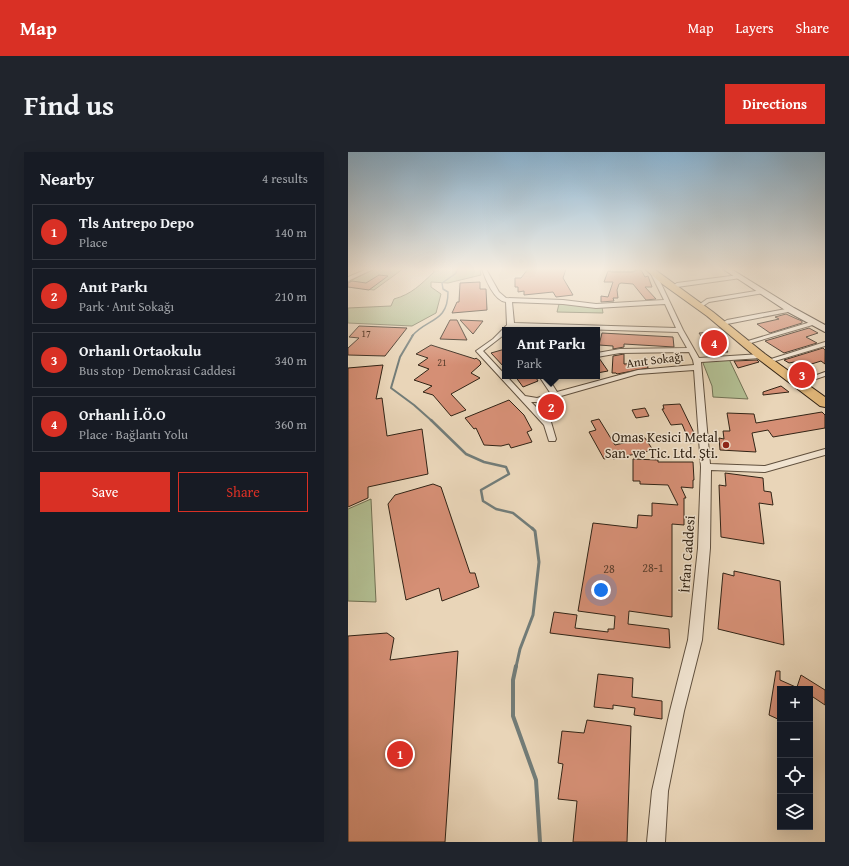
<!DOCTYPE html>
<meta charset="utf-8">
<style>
:root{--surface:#171b24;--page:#20242c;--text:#f1f3f6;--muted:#9ea1a6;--line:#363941;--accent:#d93025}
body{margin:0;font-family:"Gentium Book Plus",serif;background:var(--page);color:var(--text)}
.controls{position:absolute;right:12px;bottom:12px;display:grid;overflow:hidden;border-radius:0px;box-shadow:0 4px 16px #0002}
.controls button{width:36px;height:36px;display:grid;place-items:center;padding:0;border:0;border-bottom:1px solid var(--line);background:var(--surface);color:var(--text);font:20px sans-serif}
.you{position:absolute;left:253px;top:438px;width:14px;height:14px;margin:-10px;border:3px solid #fff;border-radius:50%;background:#1a73e8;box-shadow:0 0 0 6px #1a73e833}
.badge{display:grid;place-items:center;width:26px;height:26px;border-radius:50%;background:var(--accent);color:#fff;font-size:13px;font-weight:700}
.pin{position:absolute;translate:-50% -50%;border:2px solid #fff;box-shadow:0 1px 4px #0006}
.popup{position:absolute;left:154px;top:175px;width:98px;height:52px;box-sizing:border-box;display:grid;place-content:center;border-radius:0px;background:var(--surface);filter:drop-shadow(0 1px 3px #0005);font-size:13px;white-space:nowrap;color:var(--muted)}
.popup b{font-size:15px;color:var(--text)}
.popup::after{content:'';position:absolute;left:50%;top:100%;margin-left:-8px;border:8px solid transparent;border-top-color:var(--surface)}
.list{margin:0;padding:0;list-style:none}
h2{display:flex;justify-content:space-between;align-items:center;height:52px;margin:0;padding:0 16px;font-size:17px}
h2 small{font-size:13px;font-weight:400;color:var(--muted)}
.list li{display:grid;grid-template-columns:26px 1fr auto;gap:12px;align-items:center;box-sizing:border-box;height:56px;margin:0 8px 8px;padding:0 8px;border:1px solid var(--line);border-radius:0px}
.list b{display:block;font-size:15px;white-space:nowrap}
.list p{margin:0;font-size:13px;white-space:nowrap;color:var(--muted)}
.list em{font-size:13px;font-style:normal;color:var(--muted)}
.actions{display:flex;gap:8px;padding:12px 16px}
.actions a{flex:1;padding:9px 0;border:1px solid var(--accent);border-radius:0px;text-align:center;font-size:14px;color:var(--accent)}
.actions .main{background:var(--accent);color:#fff}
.icon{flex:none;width:22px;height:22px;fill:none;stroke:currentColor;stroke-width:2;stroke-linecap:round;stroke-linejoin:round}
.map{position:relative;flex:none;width:477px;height:690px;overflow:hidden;border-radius:0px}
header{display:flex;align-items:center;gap:24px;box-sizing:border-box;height:56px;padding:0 20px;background:var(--accent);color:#fff}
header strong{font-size:19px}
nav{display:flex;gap:22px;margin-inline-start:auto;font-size:14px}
.intro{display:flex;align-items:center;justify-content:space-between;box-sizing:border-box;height:96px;padding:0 24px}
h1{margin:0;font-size:28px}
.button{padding:10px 18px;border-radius:0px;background:var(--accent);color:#fff;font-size:14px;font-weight:700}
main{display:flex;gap:24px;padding:0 24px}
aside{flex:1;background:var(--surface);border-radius:0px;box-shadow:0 4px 16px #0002}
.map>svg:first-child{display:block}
.green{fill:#b2be92;stroke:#727154}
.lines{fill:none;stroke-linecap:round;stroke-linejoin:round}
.stream-far4{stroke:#727c78;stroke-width:1.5}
.stream-far3{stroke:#727c78;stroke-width:2}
.stream-far2{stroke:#727c78;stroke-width:2.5}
.stream-far1{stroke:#727c78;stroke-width:3}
.stream{stroke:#727c78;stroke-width:4}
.building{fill:#d58f75;stroke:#322416}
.street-casing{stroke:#60503e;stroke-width:2}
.secondary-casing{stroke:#322416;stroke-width:2}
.primary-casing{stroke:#322416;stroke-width:2}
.street{fill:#f1e4d1;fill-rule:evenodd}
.secondary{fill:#f1e4d1;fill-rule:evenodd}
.primary{fill:#e4ba7c;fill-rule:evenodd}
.poi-dot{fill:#8f2418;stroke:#f1e4d1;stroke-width:1.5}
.labels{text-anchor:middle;stroke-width:3;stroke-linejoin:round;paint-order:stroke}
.far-number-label{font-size:10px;fill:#5b3f2e}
.far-street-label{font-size:12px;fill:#322416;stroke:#f1e4d1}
.number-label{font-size:12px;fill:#5b3f2e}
.poi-label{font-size:14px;fill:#322416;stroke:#f1e4d1;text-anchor:end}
.street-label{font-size:14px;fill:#322416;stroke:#f1e4d1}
</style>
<header>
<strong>Map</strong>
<nav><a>Map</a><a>Layers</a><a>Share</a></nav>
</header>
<div class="intro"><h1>Find us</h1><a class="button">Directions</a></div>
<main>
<aside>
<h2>Nearby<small>4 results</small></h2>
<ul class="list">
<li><span class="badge">1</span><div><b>Tls Antrepo Depo</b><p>Place</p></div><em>140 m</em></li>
<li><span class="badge">2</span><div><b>Anıt Parkı</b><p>Park · Anıt Sokağı</p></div><em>210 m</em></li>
<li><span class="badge">3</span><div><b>Orhanlı Ortaokulu</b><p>Bus stop · Demokrasi Caddesi</p></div><em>340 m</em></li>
<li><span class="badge">4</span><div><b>Orhanlı İ.Ö.O</b><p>Place · Bağlantı Yolu</p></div><em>360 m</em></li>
</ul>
<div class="actions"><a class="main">Save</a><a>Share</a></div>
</aside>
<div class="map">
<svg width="477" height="690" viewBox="0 0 477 690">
<rect width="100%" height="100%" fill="#e9d5b8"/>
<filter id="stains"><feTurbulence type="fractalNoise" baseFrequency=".005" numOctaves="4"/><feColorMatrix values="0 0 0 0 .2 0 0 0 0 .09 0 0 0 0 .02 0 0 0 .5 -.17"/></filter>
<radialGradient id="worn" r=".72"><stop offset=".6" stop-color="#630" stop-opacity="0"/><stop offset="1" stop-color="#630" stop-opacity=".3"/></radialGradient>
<!-- green -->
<path class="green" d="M26,117H55L26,138L0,135V130Z
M84,117H132L133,123L100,131L83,130V135L93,142L88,161L64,174L0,171V156L43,154L46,147C64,142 72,133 86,120Z
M211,152L254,155L255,161L209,160Z
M381,207L400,247L365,245L364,234L355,211L358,209Z
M206,246L217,259L198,265L188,252Z
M23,347L28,450L0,449V357Z"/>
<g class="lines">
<!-- stream-far4 -->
<path class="stream-far4" d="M64,184C79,166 100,171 100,140L95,137L94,131L107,122L110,117"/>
<!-- stream-far3 -->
<path class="stream-far3" d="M65,183L52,205L43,236L66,253L84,269"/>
<!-- stream-far2 -->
<path class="stream-far2" d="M83,268L118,302L136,310L158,315L161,322L133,338L135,349L148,357L165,361L185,377"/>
<!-- stream-far1 -->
<path class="stream-far1" d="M168,515L172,497L185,463L191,410L187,379L184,376"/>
<!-- stream -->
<path class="stream" d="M168,514L165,528V564L188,628L192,690"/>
</g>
<!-- building -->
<path class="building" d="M180,117H218L215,126L225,143L208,145L205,140L176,143V139L170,140V135H167V126H173Z
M289,118H293L297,125L300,124L304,135H297L308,147L298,148L285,132L273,131L271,132L269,138L270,146H265L266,149L253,150V144L260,145L265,130H256L260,119L264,120H285Z
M31,123L40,124L21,138L0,135V131L4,129L18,131Z
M132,130V137H138L139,158L104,161L109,150H111L112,131Z
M438,162L449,167L454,169V171L422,181L409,172L431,167L427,165Z
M102,168H109L119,188L92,187Z
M112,168L135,169L125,182Z
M11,174L59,176L37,204L0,203V196L11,186L1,185Z
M461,176L470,181L458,185L469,191L436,201L417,189Z
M363,180L366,182L380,200L365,201L351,181Z
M254,181L325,185L326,195L276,192V195L265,197V194L251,193Z
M83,193L127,207L128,206L132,209L133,212L131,214L123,221L132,226L103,242L118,258L103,264L85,243L75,240L84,234L66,228L81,217L70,213L80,206L68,202Z
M475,196L477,198V212L473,209L454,215L446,210L441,211L436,208Z
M157,197V216L143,201Z
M276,202V212L299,211L300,216L269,222L268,221H264L265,204Z
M249,206H251L260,219L249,221Z
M409,208L411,210L390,216L386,209Z
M35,213L28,247L34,246L39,284L74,277L80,322L20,335V346L0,355V216Z
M167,224H187L190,229L175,235Z
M433,234L441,240L415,243V240Z
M161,248L176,263L184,278L179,280L184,290L163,296L161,292L153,294L136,293L128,276L126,277L117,266Z
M332,252L349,287L350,290L342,291L334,272L323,273L314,257H316L315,253Z
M297,256L301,264L288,266L284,258Z
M474,260L477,263V276L425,285L420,278L404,281L408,300L372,298L371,286L376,287L375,279H382L379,261L406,262L408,271Z
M251,267L267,293L297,286L305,298L265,307L264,305L256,307L241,280L248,278L243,269Z
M285,307L310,308V310H345L346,328H345V336L333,335L338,346H336V373L324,372V465L281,459L280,472L321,477L322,496L202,481L206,460L229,463L227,476L260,480V477H266L267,464L230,459L245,371L289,376L290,363L304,364V351L330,353L320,333L292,332V329H285Z
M377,321L415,326L416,339L423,340L425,353L411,351L416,392L373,385L371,333L378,334Z
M85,332L93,335L122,421H127L131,435L94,449L91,436L58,448L40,352L47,343Z
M386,419L432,429L436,493L370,477L375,421L386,424Z
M39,481L46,486L42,508L110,499L97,690H0V484Z
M428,519H432V528L450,536L449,535L453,523L477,538V553L462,543V537H432V568L421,563Z
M250,522L285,526L284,545L314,549V567L286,563L287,556L265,553V557L246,555Z
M239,568L283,574L279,690H225L229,649L210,647L215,612L210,611L214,579L236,581Z"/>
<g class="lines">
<!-- street casing -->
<g class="street-casing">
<path id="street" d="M19,117H25L0,129V125Z
M134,117H138L151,140L158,146L215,148L248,152L316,148L303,122L308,121L335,178L351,206L413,202L417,204L413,206L353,210L362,312L417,314L477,297V303L417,320L363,318L362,396L354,488L336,559L320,639L317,690H299L304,639L322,559L340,488L350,396L353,315L346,218L290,222L192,250H183L203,270L208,287L207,289H201L196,273L128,199L145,187L159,173L158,150C146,149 137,126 134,117ZM164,150L215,152L248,156L317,152L328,176L166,171ZM166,175L330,180L339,196L272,197L249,201V205L272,201L341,200L345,208L346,213L290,218L209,240L199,224H191L203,242L189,246L177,244L135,199L157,182V178H166Z
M261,117H288L285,119H264Z
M391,123L394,125L393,126L329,135L326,133L329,131Z
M414,138L417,140L416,141L361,150L355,154L352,152L359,147Z
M443,156L445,157V159L379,172L376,170L379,168Z
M466,169L469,171L468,172L403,191L400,189Z
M477,190V194L427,209L423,207Z
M477,220V224L456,231L452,229Z"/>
</g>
<!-- secondary casing -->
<g class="secondary-casing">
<path id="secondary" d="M375,117H383L446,156L477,173V180L440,160Z"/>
</g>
<!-- primary casing -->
<g class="primary-casing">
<path id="primary" d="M297,117H306L365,160L417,202L477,245V255L472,254L409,206L359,164L313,131Z"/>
</g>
<!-- street -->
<use href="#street" class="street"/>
<!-- secondary -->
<use href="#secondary" class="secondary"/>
<!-- primary -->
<use href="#primary" class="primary"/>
</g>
<!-- sky -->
<linearGradient id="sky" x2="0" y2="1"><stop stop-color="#89b5d5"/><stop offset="0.55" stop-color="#f5ecdf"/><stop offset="1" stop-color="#f5ecdf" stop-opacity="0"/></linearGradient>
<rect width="477" height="213" fill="url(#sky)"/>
<!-- markers -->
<circle class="poi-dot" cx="378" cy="293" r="4"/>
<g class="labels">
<!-- far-number labels -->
<g class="far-number-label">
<text x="18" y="185">17</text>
<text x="94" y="214">21</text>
</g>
<!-- far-street labels -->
<g class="far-street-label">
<text transform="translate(307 208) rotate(-7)" y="4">Anıt Sokağı</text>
</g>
<!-- number labels -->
<g class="number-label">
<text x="305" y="420">28-1</text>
<text x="261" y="421">28</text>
</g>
<!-- poi labels -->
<g class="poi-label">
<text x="370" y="290">Omas Kesici Metal<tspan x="370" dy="16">San. ve Tic. Ltd. Şti.</tspan></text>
</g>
<!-- street labels -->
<g class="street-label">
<text transform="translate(339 402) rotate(-86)" y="5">İrfan Caddesi</text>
</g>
</g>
<rect width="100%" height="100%" filter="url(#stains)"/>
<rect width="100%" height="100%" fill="url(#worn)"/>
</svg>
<div class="controls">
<button>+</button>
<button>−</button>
<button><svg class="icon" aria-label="locate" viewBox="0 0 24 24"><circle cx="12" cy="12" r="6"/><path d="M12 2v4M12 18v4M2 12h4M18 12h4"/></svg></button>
<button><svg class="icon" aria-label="layers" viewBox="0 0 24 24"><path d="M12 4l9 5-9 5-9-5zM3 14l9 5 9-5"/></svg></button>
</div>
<div class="you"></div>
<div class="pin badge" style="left:52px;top:602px">1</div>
<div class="pin badge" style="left:203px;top:255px">2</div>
<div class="popup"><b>Anıt Parkı</b>Park</div>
<div class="pin badge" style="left:454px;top:223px">3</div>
<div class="pin badge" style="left:366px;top:191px">4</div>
</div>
</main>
